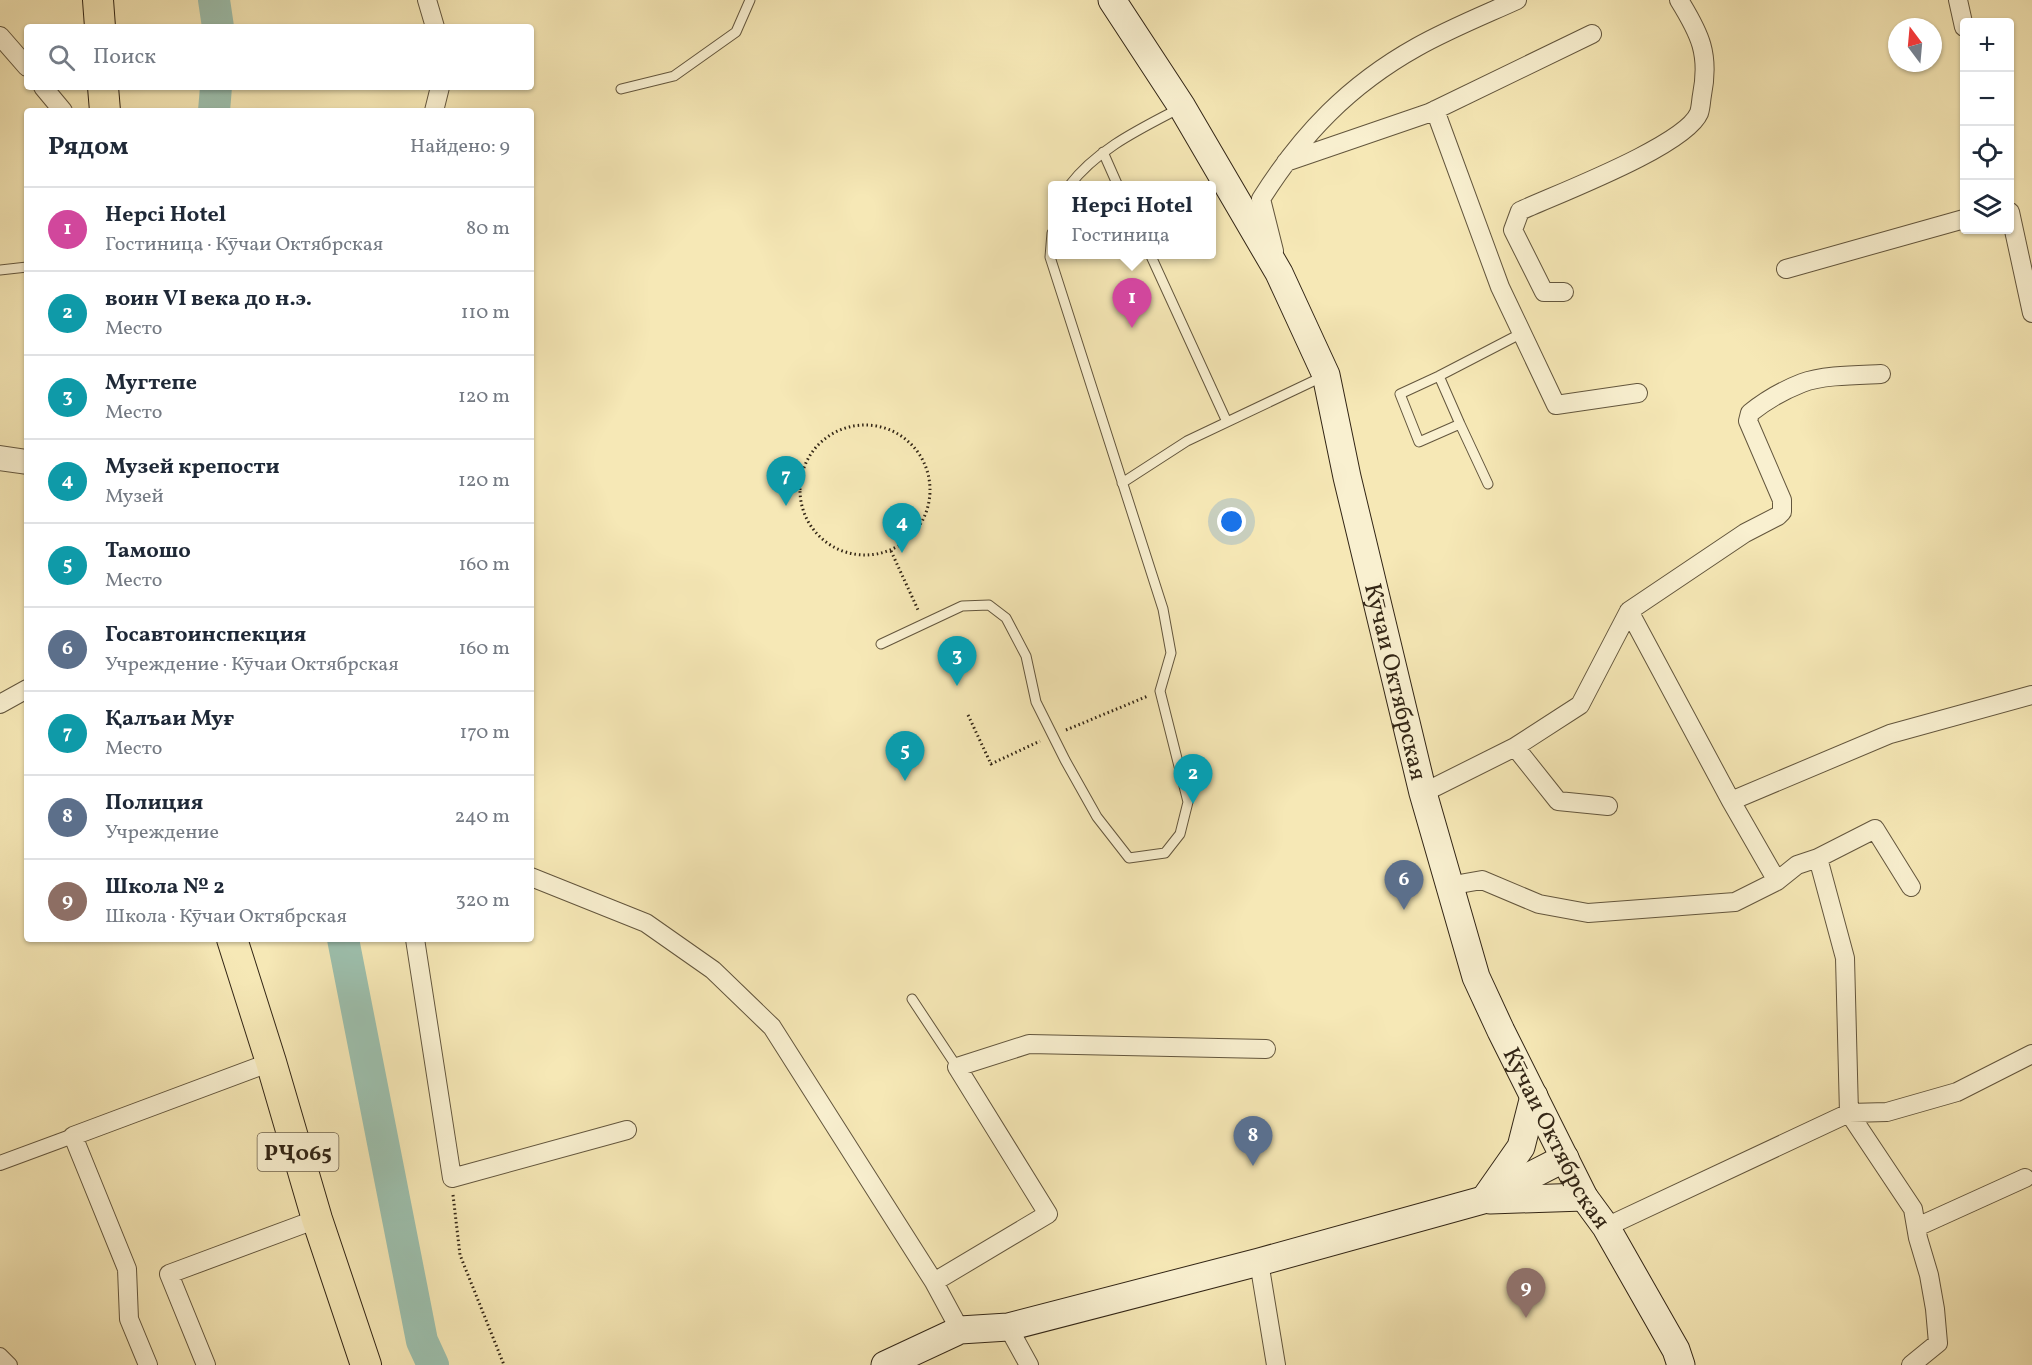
<!DOCTYPE html>
<html lang="ru">
<meta charset="utf-8">
<style>
:root{--surface:#fff;--page:#f6f6f7;--text:#1f2937;--muted:#747a83;--line:#e0e1e3;--accent:#b45309}
body{margin:0;font-family:Vollkorn,serif;background:var(--page);color:var(--text)}
.controls{position:absolute;right:18px;top:18px;display:grid;overflow:hidden;border-radius:6px;box-shadow:0 2px 4px #0004}
.controls button{width:54px;height:54px;display:grid;place-items:center;padding:0;border:0;border-bottom:2px solid var(--line);background:var(--surface);color:var(--text);font:30px sans-serif}
.compass{position:absolute;left:1888px;top:18px;width:54px;height:54px;border-radius:50%;background:var(--surface);box-shadow:0 2px 4px #0004;rotate:344deg}
.you{position:absolute;left:1232px;top:522px;width:21px;height:21px;margin:-15px;border:4px solid #fff;border-radius:50%;background:#1a73e8;box-shadow:0 0 0 9px #1a73e833}
.badge{display:grid;place-items:center;width:39px;height:39px;border-radius:50%;background:var(--accent);color:#fff;font-size:20px;font-weight:700}
.pin{position:absolute;translate:-50% -50px;filter:drop-shadow(0 2px 3px #0008)}
.pin::after{content:'';position:absolute;top:32px;width:21px;height:18px;background:inherit;clip-path:polygon(0 0,100% 0,50% 100%)}
.popup{position:absolute;left:1048px;top:181px;width:168px;height:78px;box-sizing:border-box;display:grid;place-content:center;border-radius:6px;background:var(--surface);filter:drop-shadow(0 2px 4px #0005);font-size:20px;white-space:nowrap;color:var(--muted)}
.popup b{font-size:22px;color:var(--text)}
.popup::after{content:'';position:absolute;left:50%;top:100%;margin-left:-12px;border:12px solid transparent;border-top-color:var(--surface)}
.list{margin:0;padding:0;list-style:none}
h2{display:flex;justify-content:space-between;align-items:center;height:78px;margin:0;padding:0 24px;font-size:26px}
h2 small{font-size:20px;font-weight:400;color:var(--muted)}
.list li{display:grid;grid-template-columns:39px 1fr auto;gap:18px;align-items:center;box-sizing:border-box;height:84px;padding:0 24px;border-top:2px solid var(--line)}
.list b{display:block;font-size:22px;white-space:nowrap}
.list p{margin:0;font-size:20px;white-space:nowrap;color:var(--muted)}
.list em{font-size:20px;font-style:normal;color:var(--muted)}
.icon{flex:none;width:33px;height:33px;fill:none;stroke:currentColor;stroke-width:2;stroke-linecap:round;stroke-linejoin:round}
.map{position:relative;flex:none;width:2032px;height:1365px;overflow:hidden}
.search{position:absolute;background:var(--surface);box-shadow:0 2px 4px #0004;left:24px;top:24px;width:510px;height:66px;display:flex;align-items:center;gap:15px;box-sizing:border-box;padding:0 21px;border-radius:6px;color:var(--muted);font-size:22px}
.panel{position:absolute;background:var(--surface);box-shadow:0 2px 4px #0004;left:24px;top:108px;width:510px;height:834px;border-radius:6px}
.map>svg:first-child{display:block}
.lines{fill:none;stroke-linecap:round;stroke-linejoin:round}
.river{stroke:#9dc0ae;stroke-width:32}
.service-casing{stroke:#63563d;stroke-width:11}
.pedestrian-casing{stroke:#63563d;stroke-width:16}
.minor-casing{stroke:#63563d;stroke-width:20}
.tertiary-casing{stroke:#63563d;stroke-width:26}
.secondary-casing{stroke:#322515;stroke-width:29}
.primary-casing{stroke:#322515;stroke-width:32}
.path{stroke:#322515;stroke-width:3;stroke-dasharray:1.5 3;stroke-linecap:butt}
.service{stroke:#f9f0d0;stroke-width:9}
.pedestrian{stroke:#f9f0d0;stroke-width:14}
.minor{stroke:#f9f0d0;stroke-width:18}
.tertiary{stroke:#f9f0d0;stroke-width:24}
.secondary{stroke:#f9f0d0;stroke-width:27}
.primary{stroke:#f6e8b6;stroke-width:30}
.labels{text-anchor:middle;stroke-width:5;stroke-linejoin:round;paint-order:stroke}
.shield{fill:#f9f0d0;stroke:#6e624d;stroke-width:1.5}
.shield-label{font-size:22px;font-weight:bold;fill:#322515}
.street-label{font-size:24px;fill:#322515;stroke:#f9f0d0}
</style>
<div class="map">
<svg width="2032" height="1365" viewBox="0 0 2032 1365">
<rect width="100%" height="100%" fill="#f6e8b6"/>
<filter id="stains"><feTurbulence type="fractalNoise" baseFrequency=".00333" numOctaves="4"/><feColorMatrix values="0 0 0 0 .2 0 0 0 0 .09 0 0 0 0 .02 0 0 0 .5 -.17"/></filter>
<radialGradient id="worn" r=".72"><stop offset=".6" stop-color="#630" stop-opacity="0"/><stop offset="1" stop-color="#630" stop-opacity=".3"/></radialGradient>
<g class="lines">
<!-- river -->
<path class="river" d="M214,0L218,27
M214,111L216,87
M343,939L422,1341L433,1365"/>
<!-- service casing -->
<g class="service-casing">
<path id="service" d="M621,89L674,76L736,32L750,0
M1103,152L1118,186
M1069,186C1097,149 1140,129 1180,108
M1150,254L1227,422
M0,270L27,267
M1439,376L1460,424
M1122,483L1187,441L1324,376
M1488,484L1460,424L1419,442L1400,394L1439,376L1522,333
M881,644L962,606L989,605L1006,618L1026,656L1036,702L1065,760L1097,817L1129,858L1165,853L1180,834L1188,802L1160,691L1171,653L1163,609L1050,257L1052,233
M912,999L957,1067"/>
</g>
<!-- pedestrian casing -->
<g class="pedestrian-casing">
<path id="pedestrian" d="M0,1163L73,1136
M0,1355L10,1365"/>
</g>
<!-- minor casing -->
<g class="minor-casing">
<path id="minor" d="M427,0L435,27
M1958,0L1964,27
M0,36L27,67
M43,87L63,111
M1435,110L1500,287L1556,405L1638,393
M434,111L440,87
M1286,162L1429,113L1592,34
M2010,212L2032,313
M1274,251L1261,199C1302,134 1349,85 1417,47C1449,29 1484,15 1517,0
M1786,269L1964,219
M1564,292H1544L1513,230L1520,211C1557,194 1685,146 1699,113C1701,107 1701,100 1702,95C1710,54 1700,34 1679,0
M1629,611L1745,533L1778,516L1782,512V500L1748,421L1750,413C1765,401 1784,390 1802,383C1822,375 1858,375 1881,374
M0,704L27,689
M1515,747L1558,801L1608,806
M1423,793L1515,747L1580,705L1629,611L1731,801L1777,881L1797,865L1818,858L1845,958L1849,1113L1606,1227
M1731,801L1890,734L2032,695
M1818,858L1875,829L1911,887
M531,877L646,923L713,970L772,1027L934,1282L960,1330
M1448,886L1482,880L1539,904L1588,913L1735,902L1777,881
M415,939L452,1178L627,1130
M1849,1113L1913,1209L1918,1238L1929,1275L1935,1309L1938,1343L1911,1365
M1849,1113L1887,1112L1957,1092L2032,1054
M1917,1227L2025,1178
M1259,1262L1276,1365
M934,1282L1048,1214L957,1067L1029,1044L1266,1049
M1008,1327L1029,1365
M148,1365L129,1319L127,1269L73,1136L271,1062
M206,1365L169,1274L317,1219"/>
</g>
<!-- tertiary casing -->
<g class="tertiary-casing">
<path id="tertiary" d="M0,458L27,462"/>
</g>
<!-- secondary casing -->
<g class="secondary-casing">
<g id="secondary">
<path id="s1" d="M1112,0L1182,107L1279,273L1326,375L1347,477L1423,793L1476,977L1501,1031L1584,1197L1606,1227L1676,1350L1681,1365"/>
<path d="M1486,1197L1521,1147L1534,1096"/>
<path d="M1490,1200L1584,1197"/>
<path d="M885,1365L960,1330L1008,1327L1259,1262L1483,1200L1565,1158"/>
</g>
</g>
<!-- primary casing -->
<g class="primary-casing">
<path id="primary" d="M98,0L100,27
M103,87L105,111
M232,939L271,1062L317,1219L366,1365"/>
</g>
<!-- path -->
<path class="path" d="M800 490a65 65 0 1 1 130 0a65 65 0 1 1-130 0Z
M891,551L919,612
M968,715L991,764L1040,741
M1066,730L1148,696
M453,1195L460,1255L504,1365"/>
<!-- service -->
<use href="#service" class="service"/>
<!-- pedestrian -->
<use href="#pedestrian" class="pedestrian"/>
<!-- minor -->
<use href="#minor" class="minor"/>
<!-- tertiary -->
<use href="#tertiary" class="tertiary"/>
<!-- secondary -->
<use href="#secondary" class="secondary"/>
<!-- primary -->
<use href="#primary" class="primary"/>
</g>
<g class="labels">
<!-- shield labels -->
<rect class="shield" x="257.5" y="1133" width="81" height="38" rx="4.5"/>
<g class="shield-label">
<text x="298" y="1160">РҶ065</text>
</g>
<!-- street labels -->
<g class="street-label">
<text dy="8" stroke="none"><textPath href="#s1" startOffset="747">Кӯчаи Октябрская</textPath></text>
<text dy="8" stroke="none"><textPath href="#s1" startOffset="1233">Кӯчаи Октябрская</textPath></text>
</g>
</g>
<rect width="100%" height="100%" filter="url(#stains)"/>
<rect width="100%" height="100%" fill="url(#worn)"/>
</svg>
<div class="controls">
<button>+</button>
<button>−</button>
<button><svg class="icon" aria-label="locate" viewBox="0 0 24 24"><circle cx="12" cy="12" r="6"/><path d="M12 2v4M12 18v4M2 12h4M18 12h4"/></svg></button>
<button><svg class="icon" aria-label="layers" viewBox="0 0 24 24"><path d="M12 4l9 5-9 5-9-5zM3 14l9 5 9-5"/></svg></button>
</div>
<svg class="compass" viewBox="-18 -18 36 36"><path d="M0-13l5 13h-10z" fill="#e53935"/><path d="M0 13l5-13h-10z" fill="#747a83"/></svg>
<div class="you"></div>
<div class="pin badge" style="left:1132px;top:328px;background:#d1479c">1</div>
<div class="popup"><b>Hepci Hotel</b>Гостиница</div>
<div class="pin badge" style="left:1193px;top:804px;background:#0f9aa8">2</div>
<div class="pin badge" style="left:957px;top:686px;background:#0f9aa8">3</div>
<div class="pin badge" style="left:902px;top:553px;background:#0f9aa8">4</div>
<div class="pin badge" style="left:905px;top:781px;background:#0f9aa8">5</div>
<div class="pin badge" style="left:1404px;top:910px;background:#5c6f8a">6</div>
<div class="pin badge" style="left:786px;top:506px;background:#0f9aa8">7</div>
<div class="pin badge" style="left:1253px;top:1166px;background:#5c6f8a">8</div>
<div class="pin badge" style="left:1526px;top:1318px;background:#8d6e63">9</div>
<div class="search"><svg class="icon" aria-label="search" viewBox="0 0 24 24"><circle cx="10" cy="10" r="6"/><path d="M15 15l6 6"/></svg>Поиск</div>
<section class="panel">
<h2>Рядом<small>Найдено: 9</small></h2>
<ul class="list">
<li><span class="badge" style="background:#d1479c">1</span><div><b>Hepci Hotel</b><p>Гостиница · Кӯчаи Октябрская</p></div><em>80 m</em></li>
<li><span class="badge" style="background:#0f9aa8">2</span><div><b>воин VI века до н.э.</b><p>Место</p></div><em>110 m</em></li>
<li><span class="badge" style="background:#0f9aa8">3</span><div><b>Мугтепе</b><p>Место</p></div><em>120 m</em></li>
<li><span class="badge" style="background:#0f9aa8">4</span><div><b>Музей крепости</b><p>Музей</p></div><em>120 m</em></li>
<li><span class="badge" style="background:#0f9aa8">5</span><div><b>Тамошо</b><p>Место</p></div><em>160 m</em></li>
<li><span class="badge" style="background:#5c6f8a">6</span><div><b>Госавтоинспекция</b><p>Учреждение · Кӯчаи Октябрская</p></div><em>160 m</em></li>
<li><span class="badge" style="background:#0f9aa8">7</span><div><b>Қалъаи Муғ</b><p>Место</p></div><em>170 m</em></li>
<li><span class="badge" style="background:#5c6f8a">8</span><div><b>Полиция</b><p>Учреждение</p></div><em>240 m</em></li>
<li><span class="badge" style="background:#8d6e63">9</span><div><b>Школа № 2</b><p>Школа · Кӯчаи Октябрская</p></div><em>320 m</em></li>
</ul>
</section>
</div>
